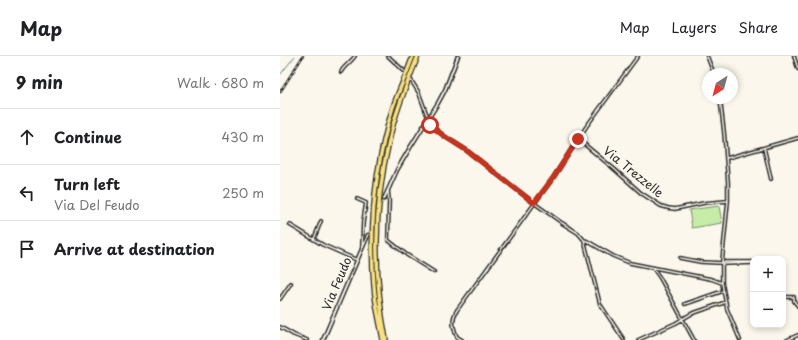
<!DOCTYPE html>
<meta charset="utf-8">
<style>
:root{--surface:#fff;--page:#f6f6f6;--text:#202124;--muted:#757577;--line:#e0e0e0}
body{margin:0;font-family:"Playpen Sans",sans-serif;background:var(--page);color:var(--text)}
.controls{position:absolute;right:12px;bottom:12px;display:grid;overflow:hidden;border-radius:8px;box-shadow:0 2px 6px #0003}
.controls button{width:36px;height:36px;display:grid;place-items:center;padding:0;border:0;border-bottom:1px solid var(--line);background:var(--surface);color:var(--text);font:20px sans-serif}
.compass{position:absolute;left:422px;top:12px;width:36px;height:36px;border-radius:50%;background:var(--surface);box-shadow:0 2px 6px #0003;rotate:216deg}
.stop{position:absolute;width:12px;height:12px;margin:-9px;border:3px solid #c8321e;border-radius:50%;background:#fff}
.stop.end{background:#c8321e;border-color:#fff;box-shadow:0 1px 4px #0008}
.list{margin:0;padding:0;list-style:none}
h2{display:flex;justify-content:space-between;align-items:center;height:52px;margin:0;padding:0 16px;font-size:17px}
h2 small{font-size:13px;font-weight:400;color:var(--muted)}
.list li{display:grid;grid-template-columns:26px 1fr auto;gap:12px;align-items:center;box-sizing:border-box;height:56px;padding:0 16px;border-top:1px solid var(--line)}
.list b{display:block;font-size:15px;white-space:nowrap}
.list p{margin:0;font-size:13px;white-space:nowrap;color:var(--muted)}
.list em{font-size:13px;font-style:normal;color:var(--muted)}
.icon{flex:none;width:22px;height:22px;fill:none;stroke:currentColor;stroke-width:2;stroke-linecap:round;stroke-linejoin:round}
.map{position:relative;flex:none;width:518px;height:284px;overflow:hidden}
header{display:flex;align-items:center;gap:24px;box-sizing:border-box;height:56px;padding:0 20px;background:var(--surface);border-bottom:1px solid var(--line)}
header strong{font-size:19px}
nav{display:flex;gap:22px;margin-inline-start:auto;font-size:14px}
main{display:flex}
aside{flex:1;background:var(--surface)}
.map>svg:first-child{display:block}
.garden{fill:#c6eca7;stroke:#788c69}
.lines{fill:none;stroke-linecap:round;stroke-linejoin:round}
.stream{stroke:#5c8d8f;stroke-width:1}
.tertiary-tunnel{stroke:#d1cec5;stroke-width:2;stroke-dasharray:2 1;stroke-linecap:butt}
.minor-casing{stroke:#2b2b2b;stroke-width:4.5}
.tertiary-casing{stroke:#2b2b2b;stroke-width:5}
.motorway-casing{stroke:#2b2b2b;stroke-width:6}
.minor{stroke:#fbf7ec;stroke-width:1.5}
.tertiary{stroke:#fbf7ec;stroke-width:2}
.motorway{stroke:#f8e181;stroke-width:3.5}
.rail-casing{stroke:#2b2b2b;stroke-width:2.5}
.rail{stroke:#fbf7ec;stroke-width:1;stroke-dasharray:3;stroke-linecap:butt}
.route{stroke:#c8321e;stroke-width:5}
.labels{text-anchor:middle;stroke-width:3.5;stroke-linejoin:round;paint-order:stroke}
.street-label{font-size:12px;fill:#2b2b2b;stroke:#fbf7ec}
</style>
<header>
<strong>Map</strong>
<nav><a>Map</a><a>Layers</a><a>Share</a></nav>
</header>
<main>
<aside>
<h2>9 min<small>Walk · 680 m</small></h2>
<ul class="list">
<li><svg class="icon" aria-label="ahead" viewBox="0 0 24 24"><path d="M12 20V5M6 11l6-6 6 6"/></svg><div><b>Continue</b></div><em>430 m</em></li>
<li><svg class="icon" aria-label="left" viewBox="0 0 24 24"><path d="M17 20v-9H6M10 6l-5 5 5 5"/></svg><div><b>Turn left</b><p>Via Del Feudo</p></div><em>250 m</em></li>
<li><svg class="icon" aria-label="arrive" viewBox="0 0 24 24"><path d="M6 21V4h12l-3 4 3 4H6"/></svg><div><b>Arrive at destination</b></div></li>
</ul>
</aside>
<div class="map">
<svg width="518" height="284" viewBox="0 0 518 284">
<rect width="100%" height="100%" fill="#fbf7ec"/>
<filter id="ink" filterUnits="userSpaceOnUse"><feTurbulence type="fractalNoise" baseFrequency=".025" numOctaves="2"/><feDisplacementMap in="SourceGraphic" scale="8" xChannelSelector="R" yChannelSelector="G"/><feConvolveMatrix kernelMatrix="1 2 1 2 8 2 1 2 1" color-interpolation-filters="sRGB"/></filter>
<g filter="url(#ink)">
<!-- garden -->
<path class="garden" d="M439,150L442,167L412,172L409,154Z"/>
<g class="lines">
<!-- stream -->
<path class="stream" d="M0,19L15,0"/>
<!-- tertiary-tunnel -->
<path class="tertiary-tunnel" d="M100,152L104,143
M88,179L91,171"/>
<!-- minor casing -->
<g class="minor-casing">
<path id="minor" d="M108,0L124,15
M427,0L434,18
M514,0L518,13
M61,16C64,10 71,6 75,0
M131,24L139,37L148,62
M440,42L444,76L448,126V145L442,206V227L447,253L460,284
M147,66L164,80L186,94L254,147L282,167L298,177L304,184L320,248L344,284
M298,83L333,112L361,137L381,150L388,152L395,153L424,147L447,145
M484,92L491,123
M447,102L518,82
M108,135L109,145L108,184L127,199L154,216
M77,143L86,147L83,166L82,192
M10,169L43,189L77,204
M34,183L41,165
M304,184L307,185L333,200L350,207L431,223L442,227
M400,202L421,206L442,207
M442,206H473
M442,208L473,207
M373,212L380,222L414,284
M503,241H514V245L518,250
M0,243L11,227
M405,248L443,235
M0,271L14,279L27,284
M182,284L177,281C173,271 171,264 177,254L273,122L306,71L358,0
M358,284L396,267L411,258L446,246
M507,284L518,279"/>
</g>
<!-- tertiary casing -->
<g class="tertiary-casing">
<path id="tertiary" d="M104,143L117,114L131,90L158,47L165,34L178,0
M43,284L88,179"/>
</g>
<!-- motorway casing -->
<g class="motorway-casing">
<path id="motorway" d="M103,284C100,266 95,248 94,230C89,169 95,109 113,51C119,34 127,17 133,0
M106,284C93,217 94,147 110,81C116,53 128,26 138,0"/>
</g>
<!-- minor -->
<use href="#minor" class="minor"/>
<!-- tertiary -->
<use href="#tertiary" class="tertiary"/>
<!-- motorway -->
<use href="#motorway" class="motorway"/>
<!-- rail casing -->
<g class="rail-casing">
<path id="rail" d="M0,36L23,0"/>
</g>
<!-- rail -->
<use href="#rail" class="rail"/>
</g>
</g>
<g class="lines" filter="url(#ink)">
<!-- route -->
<path class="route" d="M150,69L164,80L186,94L254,147L273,122L298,83"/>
</g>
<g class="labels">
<!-- street labels -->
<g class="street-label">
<text transform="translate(353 116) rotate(39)" y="4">Via Trezzelle</text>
<text transform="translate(57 228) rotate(-67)" y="4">Via Feudo</text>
</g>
</g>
</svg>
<div class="controls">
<button>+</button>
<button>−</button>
</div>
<svg class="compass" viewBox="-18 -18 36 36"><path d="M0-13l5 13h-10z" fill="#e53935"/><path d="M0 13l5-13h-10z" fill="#757577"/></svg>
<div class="stop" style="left:150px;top:69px"></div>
<div class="stop end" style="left:298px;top:83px"></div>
</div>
</main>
